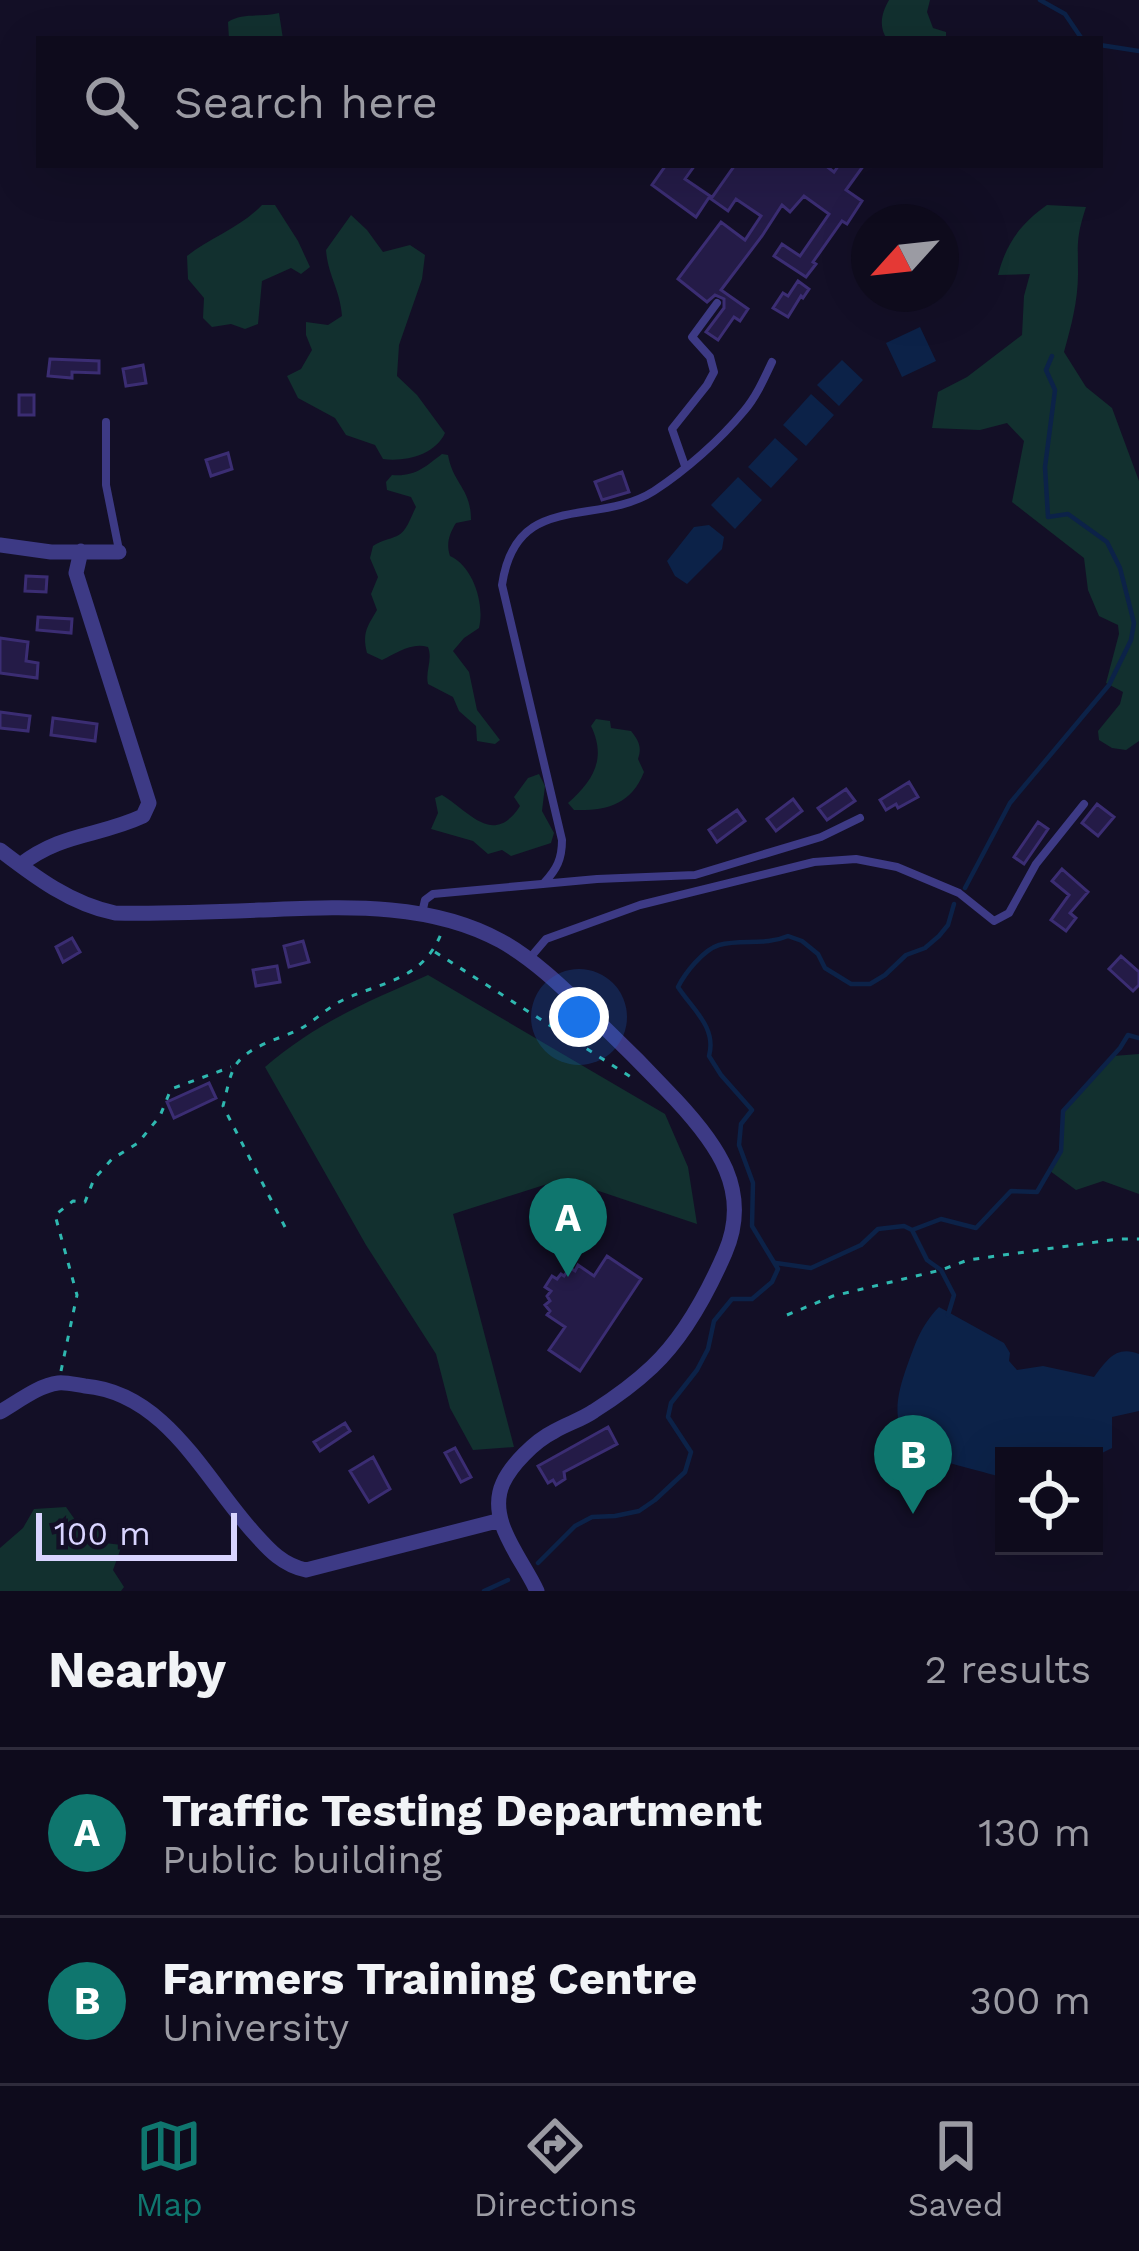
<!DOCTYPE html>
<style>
:root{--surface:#0e0b1c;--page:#1c1929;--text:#f1f3f6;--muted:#9b9ba3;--line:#2e2b3b;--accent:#0f766e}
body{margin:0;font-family:"Work Sans",sans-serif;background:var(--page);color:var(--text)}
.controls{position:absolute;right:36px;bottom:36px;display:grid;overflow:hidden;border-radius:0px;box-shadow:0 12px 48px #0002}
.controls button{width:108px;height:108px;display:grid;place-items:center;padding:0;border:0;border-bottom:3px solid var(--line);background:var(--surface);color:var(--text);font:60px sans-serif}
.compass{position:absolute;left:851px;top:204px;width:108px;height:108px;border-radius:50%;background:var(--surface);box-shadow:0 12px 48px #0002;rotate:243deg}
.scale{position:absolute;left:36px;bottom:30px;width:201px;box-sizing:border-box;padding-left:12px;border:6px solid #d9d4ff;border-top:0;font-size:33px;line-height:42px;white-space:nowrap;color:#d9d4ff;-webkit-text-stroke:9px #130f26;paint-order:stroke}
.you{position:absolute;left:579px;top:1017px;width:42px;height:42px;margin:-30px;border:9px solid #fff;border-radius:50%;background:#1a73e8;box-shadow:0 0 0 18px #1a73e833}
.badge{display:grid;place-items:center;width:78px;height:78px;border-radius:50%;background:var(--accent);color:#fff;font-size:39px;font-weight:700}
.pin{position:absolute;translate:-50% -99px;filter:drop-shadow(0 3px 6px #0008)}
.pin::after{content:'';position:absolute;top:63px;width:42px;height:36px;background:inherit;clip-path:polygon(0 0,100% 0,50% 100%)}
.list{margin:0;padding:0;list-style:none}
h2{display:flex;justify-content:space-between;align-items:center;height:156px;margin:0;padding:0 48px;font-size:51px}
h2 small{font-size:39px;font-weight:400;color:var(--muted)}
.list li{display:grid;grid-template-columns:78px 1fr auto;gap:36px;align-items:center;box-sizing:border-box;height:168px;padding:0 48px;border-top:3px solid var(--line)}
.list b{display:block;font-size:45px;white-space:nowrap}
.list p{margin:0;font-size:39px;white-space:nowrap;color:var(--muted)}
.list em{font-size:39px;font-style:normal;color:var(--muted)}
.icon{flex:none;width:66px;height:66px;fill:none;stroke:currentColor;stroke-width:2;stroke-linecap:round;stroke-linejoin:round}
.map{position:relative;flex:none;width:1139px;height:1591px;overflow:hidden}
.search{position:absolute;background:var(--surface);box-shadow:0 12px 48px #0002;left:36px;right:36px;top:36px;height:132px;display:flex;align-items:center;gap:30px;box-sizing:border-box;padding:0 42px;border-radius:0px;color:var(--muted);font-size:45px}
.sheet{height:492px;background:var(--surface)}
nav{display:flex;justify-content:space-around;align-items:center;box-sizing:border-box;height:168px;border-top:3px solid var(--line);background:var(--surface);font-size:33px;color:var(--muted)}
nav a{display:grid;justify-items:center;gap:6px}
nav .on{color:var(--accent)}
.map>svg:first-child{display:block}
.green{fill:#12302f}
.water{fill:#0c2248}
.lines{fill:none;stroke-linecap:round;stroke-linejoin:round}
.stream{stroke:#0c2248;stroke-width:4.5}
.building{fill:#241b47;stroke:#3b2d73;stroke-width:3}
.path{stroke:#2fb8b0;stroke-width:3;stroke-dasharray:6 9;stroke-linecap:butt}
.lane{stroke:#3d3a85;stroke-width:8}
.street{stroke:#3d3a85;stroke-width:15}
</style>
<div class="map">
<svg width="1139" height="1591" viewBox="0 0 1139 1591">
<rect width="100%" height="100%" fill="#130f26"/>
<!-- green -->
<path class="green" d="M889,0H930L927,12L933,28L946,32V39H887C878,26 882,12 889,0Z
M279,13L283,39H229L228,22C243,12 261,18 279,13Z
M262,205H275L298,241L310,267L301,274L291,268L262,281L258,324L245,329L231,324L212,327L203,318L204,298L188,279L187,256C211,237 240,228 262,205Z
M1047,205L1086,207C1076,238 1078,243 1078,274C1078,301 1071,327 1064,352L1086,387L1112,408L1139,481V741L1126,750L1112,748L1099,740L1098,731L1120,704L1123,692L1106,683L1119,634L1118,625L1099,616L1088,590L1084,558L1012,502L1024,441L1007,423L980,430L932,428L938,392L967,377L1022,335L1024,296L1030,274L998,275C1006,244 1020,224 1047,205Z
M351,215L367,230L383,252L410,245L425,255L422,279L399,345L397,376L417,395L445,433C435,455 405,462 383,459L375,445L346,435L335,418L298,398L287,376L301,369L312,350L306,335V322L328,325L342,316C340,289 328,276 326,250Z
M442,454L448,455C453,484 471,488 471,520L456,523C449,534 446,544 450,556C473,566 485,604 479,628L464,638L453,651L469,672L477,710L500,740L495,744L477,741L476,726L459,711L453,697L428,684C425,671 433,660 428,647C411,642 397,653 382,660L367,653C362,633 367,627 377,610L371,594L378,577L370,558L373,546C382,540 388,540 397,536C407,532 411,516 416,507L411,497L387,490L386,482L392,475C415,477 425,467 442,454Z
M596,719L610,721L611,728L631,731C639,741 642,747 638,759L644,772C631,805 606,811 574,810L568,803C593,781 607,759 591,726Z
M539,774L545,786L542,811L554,833L551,843L511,856L502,850L488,854L473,841L431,829L438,813L435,798L442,795C468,810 493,848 520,806L514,797L528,778Z
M428,975L665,1114L688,1167L697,1224L563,1179L453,1214L514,1447L473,1450L450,1408L436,1354L366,1245L265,1067C316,1023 367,1002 428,975Z
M1139,1054V1194L1103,1181L1076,1190L1050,1171L1061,1150L1063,1111L1113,1056Z
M66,1507L78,1524L105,1525L96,1542L122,1545L113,1570L124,1587L121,1591H0V1548L23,1528L34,1509Z"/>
<!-- water -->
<path class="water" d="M920,327L936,361L902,377L886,343Z
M842,360L863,380L839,406L817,385Z
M811,394L834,415L806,446L783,425Z
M775,438L798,459L771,488L748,467Z
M738,477L762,500L735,529L711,505Z
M709,525L724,537L722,549L687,584L675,576L667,561L694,527Z
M939,1307L1004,1343L1010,1353L1009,1361L1017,1370L1043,1366L1094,1377C1107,1360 1116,1345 1139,1354V1411L1112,1417V1448L1094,1457L1004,1456V1478C940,1458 875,1458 905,1372C914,1347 920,1326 939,1307Z"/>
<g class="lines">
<!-- stream -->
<path class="stream" d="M1040,0L1065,14L1082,39
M1100,45L1139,51
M965,888L1010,803L1109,685L1131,640L1134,623L1120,568L1107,542L1068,514L1048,517L1045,467L1055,390L1046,370L1052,356
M912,1230L927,1260L941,1270L954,1295L948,1315
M776,1263L811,1268L861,1245L878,1229L904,1226L912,1230L941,1219L976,1228L1011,1191L1037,1192L1061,1151L1063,1111L1120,1048L1128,1035L1139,1038
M538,1563L575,1526L592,1517L615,1516L639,1511L655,1500L685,1472L691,1452L668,1417L671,1403L697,1370L708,1349L714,1321L732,1299H752L772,1282L778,1269L752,1226L753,1183L739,1145L741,1124L752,1110L721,1075L709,1056C717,1027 692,1009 678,987C685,973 703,950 719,945C742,939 765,946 788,936L802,941L818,954L825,968L851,984H870L885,975L906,955L925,948L939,936L948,925L954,904
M484,1591L508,1580"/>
</g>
<!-- building -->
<path class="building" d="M666,165H695L685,179L710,196L696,217L652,185Z
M735,165H825L834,172L839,165H864L846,190L862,201L847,224L842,221L813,262L816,264L806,277L774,256L782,244L800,256L829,214L804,196L790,212L782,205L762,236L721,290L748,309L740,321L734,317L718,340L706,332L724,308V299L715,295L707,302L678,279L721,222L745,240L761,216L736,199L728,211L711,199Z
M798,281L809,289L803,298L801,296L788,317L773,308L783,293L788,296Z
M50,359L99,361V373L72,372V378L48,376Z
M143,365L146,383L126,386L123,369Z
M19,395H34V415H19Z
M228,453L232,469L211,476L206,460Z
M622,472L629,492L602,500L595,482Z
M26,576L47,577L46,592L25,591Z
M38,617L72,619L71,633L37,630Z
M0,638L28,642L26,661L38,663L37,678L0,673Z
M0,712L30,716L28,731L0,728Z
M53,718L97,724L95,741L51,735Z
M909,782L918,797L898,808L896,804L886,810L880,800Z
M846,789L855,801L827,820L818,808Z
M793,799L802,811L776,831L767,819Z
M1097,804L1114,817L1098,836L1082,823Z
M737,810L745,821L717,842L709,830Z
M1038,822L1048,829L1024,864L1014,857Z
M1062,869L1088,892L1070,913L1076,918L1066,931L1051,920L1069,895L1052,881Z
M72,938L80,952L63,962L56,947Z
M303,941L309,962L289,967L284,946Z
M1121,956L1139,972V985L1133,991L1109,969Z
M277,966L280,982L256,986L253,970Z
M209,1083L216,1098L174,1118L167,1102Z
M607,1256L641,1279L580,1371L549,1350L565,1327L547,1315L550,1311L545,1305L550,1301L547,1296L551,1291L545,1287L552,1276L557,1279L561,1274L564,1276L570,1268L575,1271L578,1265L594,1276Z
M345,1423L350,1431L320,1451L314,1442Z
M608,1427L617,1444L564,1472L565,1479L556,1485L553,1480L548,1483L538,1466Z
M455,1448L471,1477L461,1482L445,1453Z
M373,1457L390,1489L369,1502L350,1471Z"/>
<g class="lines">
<!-- path -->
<path class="path" d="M435,952L634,1079
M285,1227L223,1106C227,1092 229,1073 238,1062C251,1046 278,1039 296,1031C313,1023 326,1008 343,1000C384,981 422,980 441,934
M787,1315L833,1296L941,1270L968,1260L1118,1239H1139
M61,1371L77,1295L55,1215L73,1201L85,1202L94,1179L112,1159L138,1143L160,1116L171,1089L231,1067"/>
<!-- lane -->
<path class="lane" d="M106,422V485L119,550
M685,466L672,429L707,385L714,372L710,357L692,337L717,303
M544,883C557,869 562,859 562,840L502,585C516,489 596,528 654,491C686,470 720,440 744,411C756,397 764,379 772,362
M422,913L425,900L433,894L597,879L695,875L821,837L860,818
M529,959L546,939L640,905L814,862L856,859L897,867L959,893L994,921L1009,913L1036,864L1084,804"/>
<!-- street -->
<path class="street" d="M0,545L51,552H119
M0,850C35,877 71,904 115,913C164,914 212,912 261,910C341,907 428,901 501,941C533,959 560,985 586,1010C617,1039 647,1069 676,1100C717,1144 752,1191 725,1253C708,1292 683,1338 652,1367C635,1383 613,1399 594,1411C581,1420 566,1424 553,1432C535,1441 511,1465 503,1483C486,1520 522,1558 537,1591
M20,865C63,832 98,837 143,816L149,803L76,573L81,551
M0,1412C16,1403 39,1385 58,1383C66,1382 77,1385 85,1386C166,1393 205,1479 254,1533C270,1551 283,1565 306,1570L501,1520"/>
</g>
</svg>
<div class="controls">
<button><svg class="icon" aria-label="locate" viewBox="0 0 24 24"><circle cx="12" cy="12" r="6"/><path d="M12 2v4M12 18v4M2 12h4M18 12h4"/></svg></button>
</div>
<svg class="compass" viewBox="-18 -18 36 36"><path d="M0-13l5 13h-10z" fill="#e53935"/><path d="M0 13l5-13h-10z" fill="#9b9ba3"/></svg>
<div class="scale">100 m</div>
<div class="you"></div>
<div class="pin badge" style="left:568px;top:1277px">A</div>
<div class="pin badge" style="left:913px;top:1514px">B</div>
<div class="search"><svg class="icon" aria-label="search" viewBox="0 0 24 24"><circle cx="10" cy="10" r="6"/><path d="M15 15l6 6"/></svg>Search here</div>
</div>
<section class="sheet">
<h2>Nearby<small>2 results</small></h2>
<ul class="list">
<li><span class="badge">A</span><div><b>Traffic Testing Department</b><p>Public building</p></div><em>130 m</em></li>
<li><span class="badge">B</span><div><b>Farmers Training Centre</b><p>University</p></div><em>300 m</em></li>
</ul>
</section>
<nav>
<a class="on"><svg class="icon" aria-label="map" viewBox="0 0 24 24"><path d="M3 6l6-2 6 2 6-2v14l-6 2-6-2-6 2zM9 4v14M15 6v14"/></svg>Map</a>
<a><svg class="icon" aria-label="directions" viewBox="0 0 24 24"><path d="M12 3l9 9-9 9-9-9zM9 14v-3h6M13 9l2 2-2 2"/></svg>Directions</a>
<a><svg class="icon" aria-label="saved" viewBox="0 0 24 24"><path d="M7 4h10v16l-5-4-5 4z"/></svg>Saved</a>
</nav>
